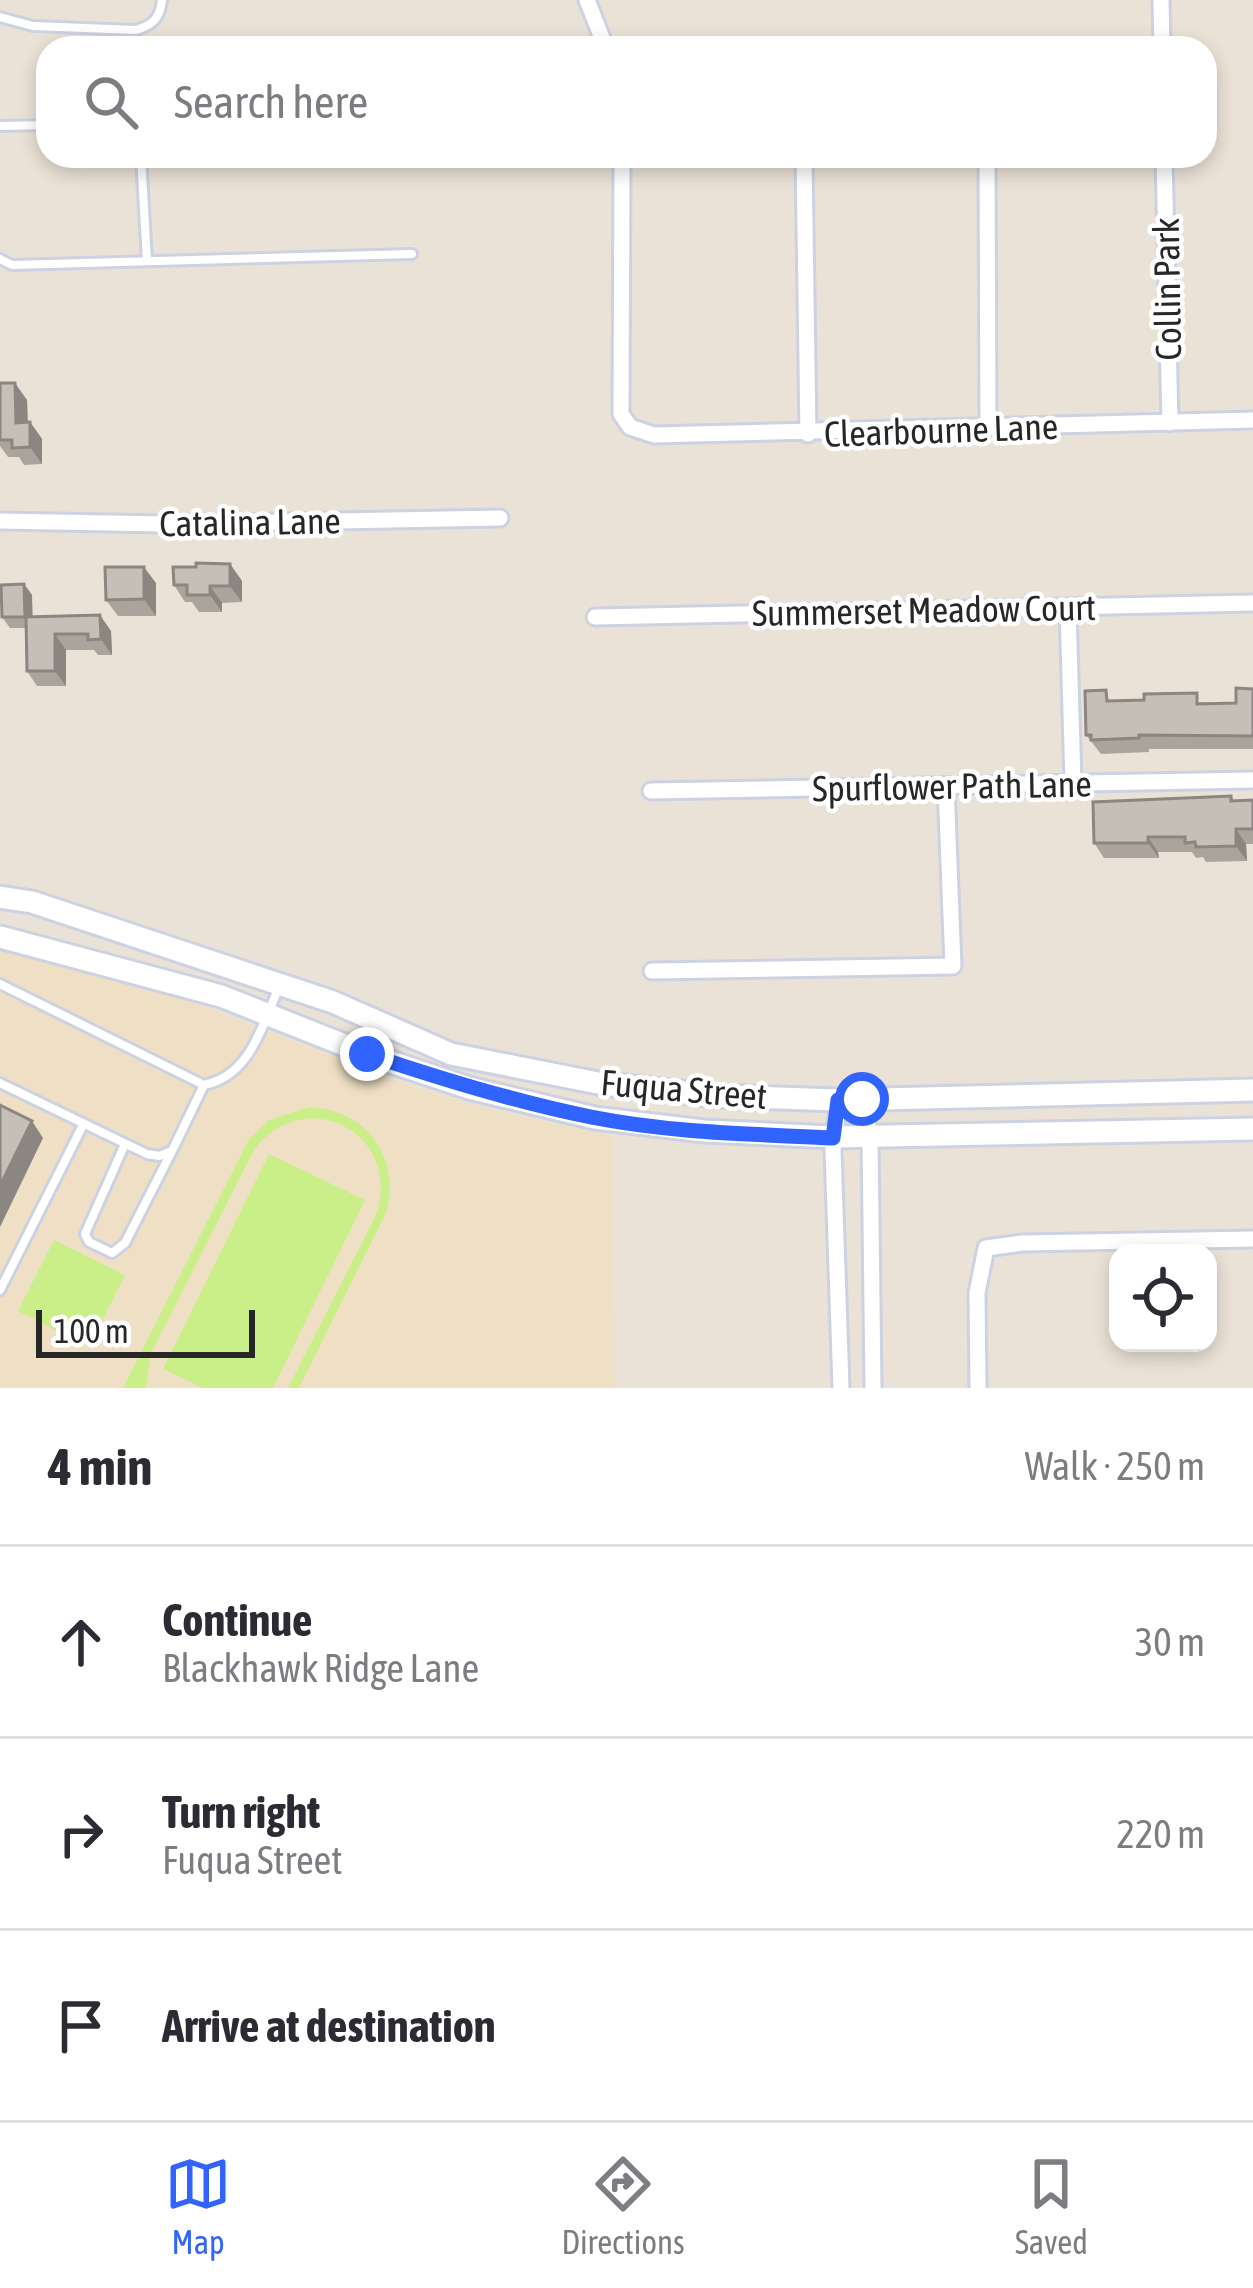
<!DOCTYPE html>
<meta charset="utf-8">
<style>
:root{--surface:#fff;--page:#f7f7f7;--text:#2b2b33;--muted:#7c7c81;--line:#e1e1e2;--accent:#3163ff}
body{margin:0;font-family:"Asap Condensed",sans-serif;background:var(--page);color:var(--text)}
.controls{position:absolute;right:36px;bottom:36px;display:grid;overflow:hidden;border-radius:24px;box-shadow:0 6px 18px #0003}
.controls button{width:108px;height:108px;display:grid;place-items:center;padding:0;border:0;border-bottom:3px solid var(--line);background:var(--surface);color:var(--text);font:60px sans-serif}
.scale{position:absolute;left:36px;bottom:30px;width:219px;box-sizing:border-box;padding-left:12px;border:6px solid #272727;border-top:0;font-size:33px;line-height:42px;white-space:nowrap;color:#272727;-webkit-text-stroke:9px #fff;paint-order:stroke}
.stop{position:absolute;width:36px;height:36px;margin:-27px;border:9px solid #3163ff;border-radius:50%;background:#fff}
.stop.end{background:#3163ff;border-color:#fff;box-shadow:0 3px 12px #0008}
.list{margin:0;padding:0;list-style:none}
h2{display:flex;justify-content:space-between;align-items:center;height:156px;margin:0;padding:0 48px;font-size:51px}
h2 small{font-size:39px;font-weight:400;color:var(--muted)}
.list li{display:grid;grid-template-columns:78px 1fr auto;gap:36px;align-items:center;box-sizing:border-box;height:192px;padding:0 48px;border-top:3px solid var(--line)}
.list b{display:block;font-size:45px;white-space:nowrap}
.list p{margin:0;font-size:39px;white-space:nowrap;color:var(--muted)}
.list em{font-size:39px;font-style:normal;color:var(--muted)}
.icon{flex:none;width:66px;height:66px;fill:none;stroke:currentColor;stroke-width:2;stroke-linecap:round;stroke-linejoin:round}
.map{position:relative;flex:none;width:1253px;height:1388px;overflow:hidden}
.search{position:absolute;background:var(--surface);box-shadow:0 6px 18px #0003;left:36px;right:36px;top:36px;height:132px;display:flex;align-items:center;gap:30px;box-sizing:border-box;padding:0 42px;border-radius:36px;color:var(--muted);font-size:45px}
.sheet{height:732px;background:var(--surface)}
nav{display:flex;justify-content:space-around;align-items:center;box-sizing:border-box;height:168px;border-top:3px solid var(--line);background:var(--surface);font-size:33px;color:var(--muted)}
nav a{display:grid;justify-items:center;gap:6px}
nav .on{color:var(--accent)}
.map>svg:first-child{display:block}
.education{fill:#efdfc5}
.pitch{fill:#caef89}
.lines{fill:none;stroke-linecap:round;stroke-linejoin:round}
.lane-casing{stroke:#cdd2e2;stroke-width:14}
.street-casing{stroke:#cdd2e2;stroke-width:21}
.secondary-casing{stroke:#cdd2e2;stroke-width:27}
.lane{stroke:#fff;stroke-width:8}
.street{stroke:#fff;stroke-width:15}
.secondary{stroke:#fff;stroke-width:21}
.wall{fill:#aaa49d}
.shaded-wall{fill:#8b8680}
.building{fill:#c6bfb7;stroke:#8b8680;stroke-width:3}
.route{stroke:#3163ff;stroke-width:15}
.labels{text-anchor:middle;stroke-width:9;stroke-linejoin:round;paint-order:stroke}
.street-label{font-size:36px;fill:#272727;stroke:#fff}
</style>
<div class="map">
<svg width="1253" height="1388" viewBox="0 0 1253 1388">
<rect width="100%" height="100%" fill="#ebe2d7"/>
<!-- education -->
<path class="education" d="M0,948L110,976L194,1003L413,1087L483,1108L613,1136L615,1388H0Z"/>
<!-- pitch -->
<path class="pitch" d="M309,1107C367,1109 403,1159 385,1215L299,1388H288L376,1215C404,1134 305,1082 254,1150L151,1353L146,1388H123L249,1139L269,1120Z
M269,1154L365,1200L273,1388H203L163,1369Z
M54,1240L125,1275L89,1347L18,1311Z"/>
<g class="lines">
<!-- lane casing -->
<g class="lane-casing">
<path id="lane" d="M0,17L33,26L136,30C153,25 160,18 162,0
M0,126L48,125
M141,156L147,261
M0,259L12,265L412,254
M0,984L204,1085C250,1076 262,1026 279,987
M0,1083L147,1154L159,1156L172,1151L204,1085
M125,1144L85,1234L89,1242L112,1253L125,1243L172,1151
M0,1290L83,1125"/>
</g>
<!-- street casing -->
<g class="street-casing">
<path id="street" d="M587,0L606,48
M1161,0L1162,48
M622,156L621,414L630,427L654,435L1253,420
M804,156L808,434
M987,156L988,428
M1164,156L1170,423
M0,521L163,524L500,518
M1068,607L1073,783
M595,617L1253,603
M651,791L1253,780
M652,971L953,966L946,786
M862,1099L870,1137L873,1388
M839,1100L833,1150L841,1388
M978,1388L977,1293L986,1248L1022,1243L1253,1239"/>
</g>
<!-- secondary casing -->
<g class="secondary-casing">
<path id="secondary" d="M0,897L32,902L333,1002L451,1054L603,1084L719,1096L839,1100L1253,1090
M0,937L221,996L367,1054L469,1088L595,1118L704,1131L833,1137L1253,1129"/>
</g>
<!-- lane -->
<use href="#lane" class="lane"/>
<!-- street -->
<use href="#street" class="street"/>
<!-- secondary -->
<use href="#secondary" class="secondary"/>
</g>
<!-- wall -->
<path class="wall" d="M0,383L27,400L28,422H30L42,439V464L24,465L19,457H8L0,446Z
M230,564L242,581V602L222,603V612H199L192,602H185L174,585L196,567Z
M156,583V616H118L106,600Z
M24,584L32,595V617L111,631L112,655H98L94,650H66V686H37L27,671L26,628H10L2,617Z
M1253,689V749H1149V752L1101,754L1086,735L1114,701L1236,703Z
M1231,796L1234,800H1253V844H1246L1247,861L1206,862L1203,857L1196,858L1192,852H1158L1159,858H1104L1094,843Z"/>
<!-- shaded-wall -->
<path class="shaded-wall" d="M15,383L27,400L28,440L16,423Z
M30,422L42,439V464L30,447Z
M230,564L242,581V602L230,586Z
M144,567L156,583V616L144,599Z
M24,584L32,595L33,628L25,617Z
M210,586L222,603V612L210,595Z
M100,615L111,631L112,655L101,639Z
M55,634L66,650V686L55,671Z
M1236,829L1246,844L1247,861L1236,846Z
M1148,837L1158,852L1159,858L1148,843Z
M32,1121L43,1138L0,1227V1186Z"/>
<!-- building -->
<path class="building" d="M0,383H15L16,423L30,422V447L12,448V440H0Z
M196,563L230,564V586H210V595H187V585H174L173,567H196Z
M105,567H144V599L106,600Z
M24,584L25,617H2L1,585Z
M100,615L101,639L88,640V634H55V671H27L26,617Z
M1236,688L1253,689V736L1139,735V738L1091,740V735H1086L1085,691L1106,690L1107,701L1144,700V694L1197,693V704L1236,703Z
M1231,796V801L1253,800V829H1236V846L1196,847L1195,842L1185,843V837H1148V843H1094L1093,802Z
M0,1105L32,1121L0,1186Z"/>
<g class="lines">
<!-- route -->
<path class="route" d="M367,1054C441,1079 515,1102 591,1117C671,1133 753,1134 833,1138L838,1100L862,1099"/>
</g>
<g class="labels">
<!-- street labels -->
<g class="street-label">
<text transform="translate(1167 289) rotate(-91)" y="13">Collin Park</text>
<text transform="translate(941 430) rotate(-2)" y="13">Clearbourne Lane</text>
<text transform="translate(250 522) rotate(-1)" y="13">Catalina Lane</text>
<text transform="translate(924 610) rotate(-1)" y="13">Summerset Meadow Court</text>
<text transform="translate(952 786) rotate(-1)" y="13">Spurflower Path Lane</text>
<text transform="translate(684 1089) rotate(5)" y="13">Fuqua Street</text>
</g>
</g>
</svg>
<div class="controls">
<button><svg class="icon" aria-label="locate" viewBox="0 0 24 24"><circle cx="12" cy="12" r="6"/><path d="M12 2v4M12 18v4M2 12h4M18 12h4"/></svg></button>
</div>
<div class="scale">100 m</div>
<div class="stop" style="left:862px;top:1099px"></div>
<div class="stop end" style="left:367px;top:1054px"></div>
<div class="search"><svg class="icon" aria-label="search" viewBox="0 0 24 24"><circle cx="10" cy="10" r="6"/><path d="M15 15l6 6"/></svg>Search here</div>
</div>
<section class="sheet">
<h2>4 min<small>Walk · 250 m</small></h2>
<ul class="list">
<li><svg class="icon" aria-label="ahead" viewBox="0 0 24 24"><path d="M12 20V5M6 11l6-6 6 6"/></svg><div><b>Continue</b><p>Blackhawk Ridge Lane</p></div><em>30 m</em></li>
<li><svg class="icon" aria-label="right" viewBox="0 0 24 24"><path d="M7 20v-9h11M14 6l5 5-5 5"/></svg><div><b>Turn right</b><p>Fuqua Street</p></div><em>220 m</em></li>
<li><svg class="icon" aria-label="arrive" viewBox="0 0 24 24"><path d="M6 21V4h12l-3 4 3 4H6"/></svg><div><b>Arrive at destination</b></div></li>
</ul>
</section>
<nav>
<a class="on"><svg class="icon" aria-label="map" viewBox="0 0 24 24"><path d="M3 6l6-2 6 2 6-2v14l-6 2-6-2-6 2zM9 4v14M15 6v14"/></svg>Map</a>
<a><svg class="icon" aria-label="directions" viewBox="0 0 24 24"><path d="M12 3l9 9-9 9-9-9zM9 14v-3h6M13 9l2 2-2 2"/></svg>Directions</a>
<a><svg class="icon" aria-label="saved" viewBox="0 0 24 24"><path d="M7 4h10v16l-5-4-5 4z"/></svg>Saved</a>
</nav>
